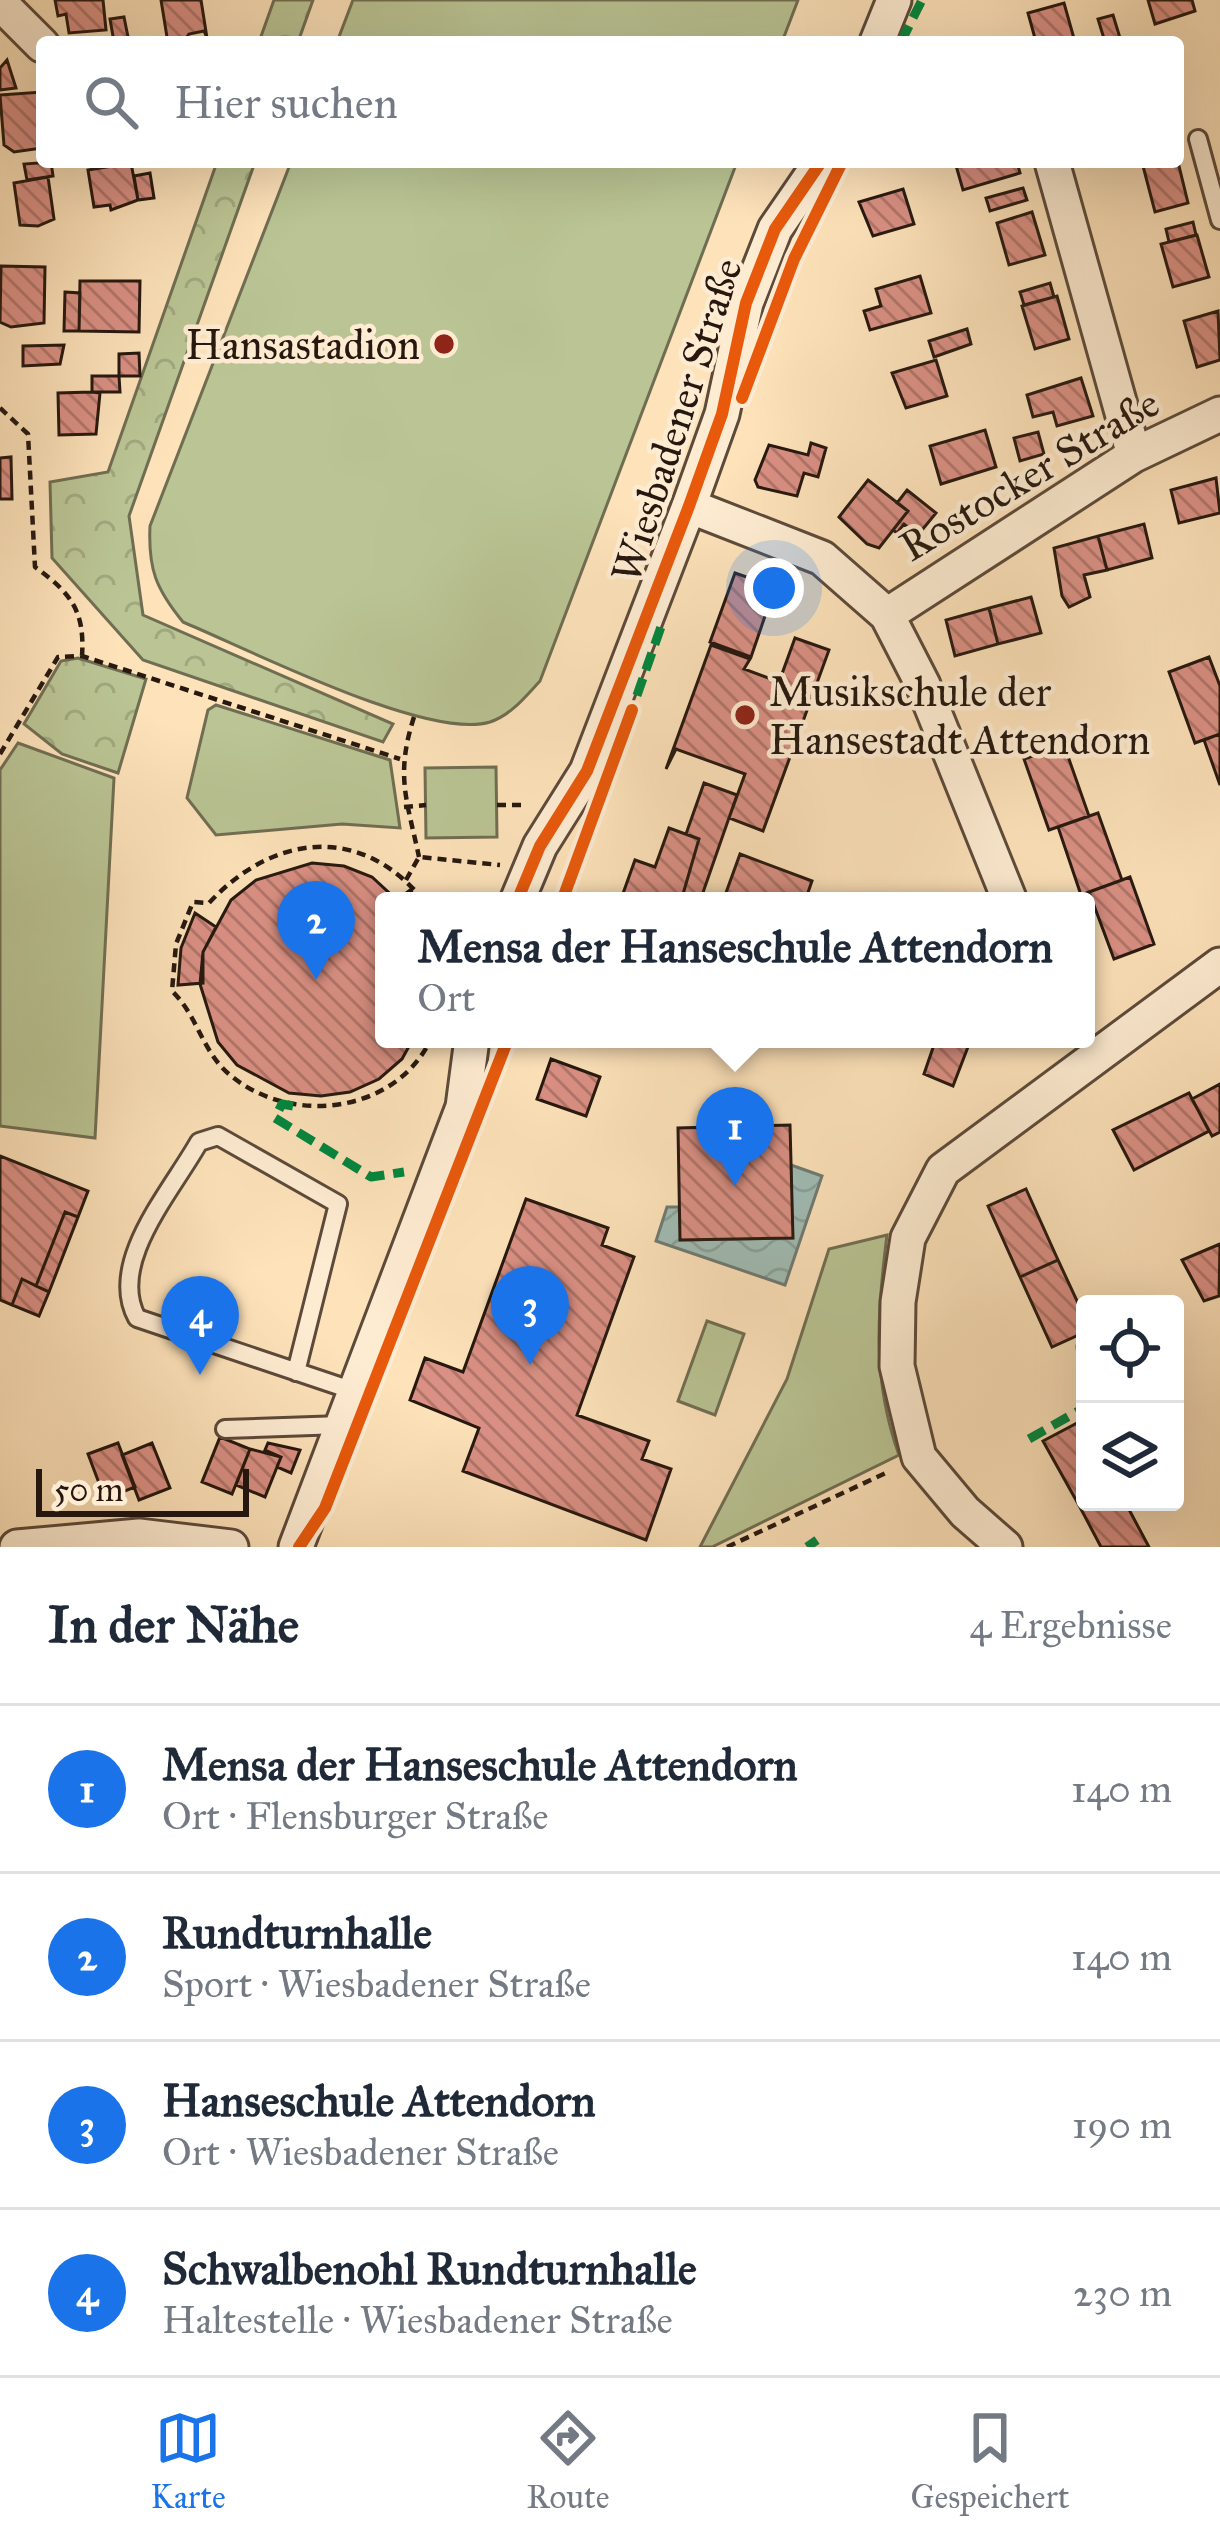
<!DOCTYPE html>
<html lang="de">
<meta charset="utf-8">
<style>
:root{--surface:#fff;--page:#f2f2f3;--text:#1f2937;--muted:#747a83;--line:#e0e1e3;--accent:#1a73e8}
body{margin:0;font-family:"IM FELL Great Primer",serif;background:var(--page);color:var(--text)}
.controls{position:absolute;right:36px;bottom:36px;display:grid;overflow:hidden;border-radius:12px;box-shadow:0 12px 48px #0002}
.controls button{width:108px;height:108px;display:grid;place-items:center;padding:0;border:0;border-bottom:3px solid var(--line);background:var(--surface);color:var(--text);font:60px sans-serif}
.scale{position:absolute;left:36px;bottom:30px;width:213px;box-sizing:border-box;padding-left:12px;border:6px solid #26180f;border-top:0;font-size:33px;line-height:42px;white-space:nowrap;color:#26180f;-webkit-text-stroke:9px #feecd2;paint-order:stroke}
.you{position:absolute;left:774px;top:588px;width:42px;height:42px;margin:-30px;border:9px solid #fff;border-radius:50%;background:#1a73e8;box-shadow:0 0 0 18px #1a73e833}
.badge{display:grid;place-items:center;width:78px;height:78px;border-radius:50%;background:var(--accent);color:#fff;font-size:39px;font-weight:700}
.pin{position:absolute;translate:-50% -99px;filter:drop-shadow(0 3px 6px #0008)}
.pin::after{content:'';position:absolute;top:63px;width:42px;height:36px;background:inherit;clip-path:polygon(0 0,100% 0,50% 100%)}
.popup{position:absolute;left:375px;top:892px;width:720px;height:156px;box-sizing:border-box;display:grid;place-content:center;border-radius:12px;background:var(--surface);filter:drop-shadow(0 3px 9px #0005);font-size:39px;white-space:nowrap;color:var(--muted)}
.popup b{font-size:45px;color:var(--text)}
.popup::after{content:'';position:absolute;left:50%;top:100%;margin-left:-24px;border:24px solid transparent;border-top-color:var(--surface)}
.list{margin:0;padding:0;list-style:none}
h2{display:flex;justify-content:space-between;align-items:center;height:156px;margin:0;padding:0 48px;font-size:51px}
h2 small{font-size:39px;font-weight:400;color:var(--muted)}
.list li{display:grid;grid-template-columns:78px 1fr auto;gap:36px;align-items:center;box-sizing:border-box;height:168px;padding:0 48px;border-top:3px solid var(--line)}
.list b{display:block;font-size:45px;white-space:nowrap}
.list p{margin:0;font-size:39px;white-space:nowrap;color:var(--muted)}
.list em{font-size:39px;font-style:normal;color:var(--muted)}
.icon{flex:none;width:66px;height:66px;fill:none;stroke:currentColor;stroke-width:2;stroke-linecap:round;stroke-linejoin:round}
.map{position:relative;flex:none;width:1220px;height:1547px;overflow:hidden}
.search{position:absolute;background:var(--surface);box-shadow:0 12px 48px #0002;left:36px;right:36px;top:36px;height:132px;display:flex;align-items:center;gap:30px;box-sizing:border-box;padding:0 42px;border-radius:12px;color:var(--muted);font-size:45px}
.sheet{height:828px;background:var(--surface)}
nav{display:flex;justify-content:space-around;align-items:center;box-sizing:border-box;height:168px;border-top:3px solid var(--line);background:var(--surface);font-size:33px;color:var(--muted)}
nav a{display:grid;justify-items:center;gap:6px}
nav .on{color:var(--accent)}
.map>svg:first-child{display:block}
.grass{fill:#bac494;stroke:#706e52;stroke-width:3}
.forest{fill:url(#forest-crowns);stroke:#706e52;stroke-width:3}
.water{fill:url(#water-waves);stroke:#6f7b73;stroke-width:3}
.building{fill:url(#building-back-hatch);stroke:#26180f;stroke-width:3}
.lines{fill:none;stroke-linecap:round;stroke-linejoin:round}
.lane-casing{stroke:#5c4a3a;stroke-width:22}
.street-casing{stroke:#5c4a3a;stroke-width:39}
.path{stroke:#26180f;stroke-width:4.5;stroke-dasharray:9 6;stroke-linecap:butt}
.lane{stroke:#feecd2;stroke-width:16}
.street{stroke:#feecd2;stroke-width:33}
.quiet{stroke:#00873e;stroke-width:9;stroke-dasharray:18 9;stroke-linecap:butt}
.cycleway-casing{stroke:#feecd2;stroke-width:20}
.cycleway{stroke:#e8590c;stroke-width:12}
.poi-dot{fill:#8f2418;stroke:#feecd2;stroke-width:4.5}
.labels{text-anchor:middle;stroke-width:9;stroke-linejoin:round;paint-order:stroke}
.poi-label{font-size:42px;fill:#26180f;stroke:#feecd2;text-anchor:end}
.street-label{font-size:42px;fill:#26180f;stroke:#feecd2}
</style>
<div class="map">
<svg width="1220" height="1547" viewBox="0 0 1220 1547">
<defs>
<pattern id="forest-crowns" width="20" height="18" patternUnits="userSpaceOnUse" patternTransform="scale(3)"><rect width="20" height="18" fill="#bac494"/><path d="M2 6a3 3 0 1 1 6 0M12 15a3 3 0 1 1 6 0" fill="none" stroke="#a0a87e"/></pattern>
<pattern id="water-waves" width="16" height="10" patternUnits="userSpaceOnUse" patternTransform="scale(3)"><rect width="16" height="10" fill="#a0bdb5"/><path d="M0 5q4-4 8 0t8 0" fill="none" stroke="#8aa29a"/></pattern>
<pattern id="building-back-hatch" width="6" height="6" patternUnits="userSpaceOnUse" patternTransform="scale(3)"><rect width="6" height="6" fill="#da9084"/><path d="M-1 5l2 2M0 0l6 6M5-1l2 2" fill="none" stroke="#b1756a"/></pattern>
</defs>
<rect width="100%" height="100%" fill="#fde2ba"/>
<filter id="stains"><feTurbulence type="fractalNoise" baseFrequency=".00167" numOctaves="4"/><feColorMatrix values="0 0 0 0 .2 0 0 0 0 .09 0 0 0 0 .02 0 0 0 .5 -.17"/></filter>
<radialGradient id="worn" r=".72"><stop offset=".6" stop-color="#630" stop-opacity="0"/><stop offset="1" stop-color="#630" stop-opacity=".3"/></radialGradient>
<!-- grass -->
<path class="grass" d="M353,0H798L782,42H337Z
M291,162H737L540,681C525,697 511,715 490,722C428,741 248,649 183,622C156,589 148,569 150,526Z
M216,705L390,760L400,828L342,824L216,835L187,798L208,710Z
M18,743L114,778L95,1138L0,1126V770Z
M496,767L497,837L426,838L425,768Z
M887,1235C877,1313 872,1380 899,1455L712,1547H700L787,1379L829,1249Z
M707,1321L744,1334L715,1415L678,1401Z"/>
<!-- forest -->
<path class="forest" d="M274,0H313L298,42H259Z
M217,162H255L129,516L143,615L393,724L383,742L143,660L52,558L50,482L108,472Z
M78,658L146,679L118,773L62,754L24,724L61,661Z"/>
<!-- water -->
<path class="water" d="M791,1165L822,1176L785,1285L656,1241L667,1207H679L681,1240L792,1238Z"/>
<!-- building -->
<path class="building" d="M55,0H103L106,30L69,33L66,14L58,16Z
M161,0H201L207,38L204,31L189,34L183,42L167,37Z
M1148,0H1192L1195,11L1155,24Z
M1064,3L1075,42H1036L1028,13Z
M1113,15L1120,38L1105,42L1098,19Z
M124,17L129,42H114L110,19Z
M7,60L16,88L0,90V68Z
M42,92V148L14,152L4,145L0,95Z
M51,162L53,176L27,180L24,164Z
M955,162H1017L1020,173L963,190Z
M1158,162H1178L1188,203L1155,212L1143,166Z
M131,163L138,200L111,210L110,205L94,207L88,170Z
M150,173L154,198L138,200L134,176Z
M48,177L54,219L38,226L20,225L14,183Z
M1023,188L1027,200L990,211L986,198Z
M903,189L914,224L873,236L859,202Z
M1032,212L1045,255L1009,265L997,223Z
M1193,222L1196,235L1169,242L1166,229Z
M1197,235L1209,277L1173,287L1161,244Z
M1,266L45,267L44,323L11,327L0,322Z
M920,276L931,313L870,330L864,311L881,306L876,289Z
M80,281H140L139,332L79,331Z
M1050,283L1054,297L1024,305L1020,292Z
M65,292L80,293L79,331H64Z
M1057,296L1069,339L1035,349L1022,306Z
M1218,311L1220,360L1197,367L1184,321Z
M967,329L971,344L934,357L929,341Z
M64,345L60,364L23,366V346Z
M139,353L140,376H119V354Z
M936,360L947,396L906,408L892,373Z
M92,376H119L120,392H92Z
M1081,378L1093,416L1057,426L1053,412L1033,417L1027,395Z
M92,392L100,393L96,434L59,435L58,393Z
M985,430L996,467L941,484L930,446Z
M1038,432L1044,454L1020,461L1014,438Z
M811,443L826,448L818,477L804,473L797,496L758,487L755,480L769,445L808,455Z
M11,457L12,499H0V458Z
M1216,478L1220,513L1179,523L1171,490Z
M868,480L908,511L879,548L867,544L839,517Z
M907,490L936,513L918,535L904,524L897,533L893,530L908,511L897,503Z
M1144,524L1152,558L1107,570L1098,536Z
M1098,536L1107,570L1084,575L1090,597L1069,607L1062,596L1054,548Z
M735,573L775,587L751,657L710,642Z
M1031,597L1041,633L998,644L989,608Z
M989,608L998,644L955,656L946,620Z
M795,638L829,650L763,831L729,818L745,774L676,749L666,769L711,645L750,659L744,669L779,682Z
M1209,657L1220,686V734L1195,743L1169,672Z
M1220,734V785L1204,740Z
M1064,745L1089,816L1049,830L1024,759Z
M704,783L737,795L700,901H681L699,839L686,834Z
M1098,813L1122,880L1081,895L1058,827Z
M669,828L699,839L681,901L621,899L635,860L655,867Z
M740,854L812,881L805,901H723Z
M312,863L344,866L372,877L397,900L410,890L419,901H384V1039H413L402,1059L379,1079L350,1092L321,1096L289,1093L237,1065L218,1042L200,984L203,952L231,900L256,880Z
M1130,877L1154,944L1114,959L1089,892Z
M195,913L216,927L203,952V983L178,985L181,948Z
M936,1039H971L953,1086L924,1074Z
M551,1059L600,1077L586,1116L537,1099Z
M1220,1084V1132L1212,1136L1192,1099Z
M1189,1093L1209,1131L1134,1170L1113,1130Z
M790,1125L793,1238L680,1240L678,1128Z
M0,1156L88,1191L78,1217L65,1212L36,1286L22,1279L12,1305L0,1300Z
M1026,1189L1058,1260L1020,1277L988,1206Z
M526,1199L608,1228L602,1245L634,1257L577,1415L649,1441L642,1459L671,1469L646,1540L463,1471L479,1428L410,1400L425,1358L463,1372Z
M65,1212L78,1217L49,1292L36,1286Z
M1220,1244L1219,1296L1204,1301L1182,1260Z
M1058,1260L1085,1318V1332L1052,1347L1020,1277Z
M22,1279L49,1292L39,1316L12,1305Z
M1081,1421L1085,1502H1094L1081,1509L1043,1441Z
M220,1437L250,1449L232,1494L202,1482Z
M118,1443L135,1487L105,1499L88,1454Z
M152,1443L170,1488L139,1500L122,1455Z
M268,1443L300,1450L291,1473L277,1467L281,1457L265,1450Z
M250,1449L281,1457L265,1497L236,1485Z
M1094,1502H1125L1149,1547H1101L1081,1509Z"/>
<g class="lines">
<!-- lane casing -->
<g class="lane-casing">
<path id="lane" d="M1198,139L1220,220
M296,1372L338,1204L218,1136L199,1142C171,1192 107,1263 137,1318L354,1391
M225,1429L342,1425"/>
</g>
<!-- street casing -->
<g class="street-casing">
<path id="street" d="M0,3L42,45
M877,42L894,0
M1052,162L1134,455
M689,506L822,558L887,615L923,685L1010,901
M887,615L1134,455L1220,414
M517,901L540,846L587,771L689,506L722,414L746,303L775,229L821,162
M17,1547L139,1536L231,1547
M296,1547L463,1107L472,1039
M1005,1547L965,1512L919,1457L897,1366L898,1302L908,1238L943,1170L1220,965"/>
</g>
<!-- path -->
<path class="path" d="M0,408L28,434L35,567C71,593 85,611 82,656
M414,717C395,776 407,800 419,857
M0,754L58,657L82,656L400,759
M497,805H527
M404,807L426,805
M406,880L419,857L500,865
M424,901C361,823 273,834 209,903L193,902L176,944L172,991C198,1016 202,1052 230,1075C291,1126 395,1114 431,1039
M727,1547L890,1471"/>
<!-- lane -->
<use href="#lane" class="lane"/>
<!-- street -->
<use href="#street" class="street"/>
<!-- quiet -->
<path class="quiet" d="M901,42L922,0
M628,721L662,624
M293,1106L282,1104L275,1118L371,1177L404,1172
M1029,1439L1080,1410L1084,1391L1080,1346L1085,1344
M807,1547L817,1540"/>
<!-- cycleway casing -->
<g class="cycleway-casing">
<path id="cycleway" d="M742,398L794,259L842,162
M517,901L540,846L587,771L689,506L722,414L746,303L775,229L821,162
M562,901L632,710
M299,1547L325,1508L508,1039"/>
</g>
<!-- cycleway -->
<use href="#cycleway" class="cycleway"/>
</g>
<!-- markers -->
<g class="poi-dot">
<circle cx="444" cy="344" r="12"/>
<circle cx="745" cy="715" r="12"/>
</g>
<g class="labels">
<!-- poi labels -->
<g class="poi-label">
<text x="420" y="359">Hansastadion</text>
<text x="769" y="706" text-anchor="start">Musikschule der<tspan x="769" dy="48">Hansestadt Attendorn</tspan></text>
</g>
<!-- street labels -->
<g class="street-label">
<text transform="translate(676 420) rotate(-72)" y="15">Wiesbadener Straße</text>
<text transform="translate(1029 474) rotate(-31)" y="15">Rostocker Straße</text>
</g>
</g>
<rect width="100%" height="100%" filter="url(#stains)"/>
<rect width="100%" height="100%" fill="url(#worn)"/>
</svg>
<div class="controls">
<button><svg class="icon" aria-label="locate" viewBox="0 0 24 24"><circle cx="12" cy="12" r="6"/><path d="M12 2v4M12 18v4M2 12h4M18 12h4"/></svg></button>
<button><svg class="icon" aria-label="layers" viewBox="0 0 24 24"><path d="M12 4l9 5-9 5-9-5zM3 14l9 5 9-5"/></svg></button>
</div>
<div class="scale">50 m</div>
<div class="you"></div>
<div class="pin badge" style="left:735px;top:1186px">1</div>
<div class="popup"><b>Mensa der Hanseschule Attendorn</b>Ort</div>
<div class="pin badge" style="left:316px;top:980px">2</div>
<div class="pin badge" style="left:530px;top:1365px">3</div>
<div class="pin badge" style="left:200px;top:1375px">4</div>
<div class="search"><svg class="icon" aria-label="search" viewBox="0 0 24 24"><circle cx="10" cy="10" r="6"/><path d="M15 15l6 6"/></svg>Hier suchen</div>
</div>
<section class="sheet">
<h2>In der Nähe<small>4 Ergebnisse</small></h2>
<ul class="list">
<li><span class="badge">1</span><div><b>Mensa der Hanseschule Attendorn</b><p>Ort · Flensburger Straße</p></div><em>140 m</em></li>
<li><span class="badge">2</span><div><b>Rundturnhalle</b><p>Sport · Wiesbadener Straße</p></div><em>140 m</em></li>
<li><span class="badge">3</span><div><b>Hanseschule Attendorn</b><p>Ort · Wiesbadener Straße</p></div><em>190 m</em></li>
<li><span class="badge">4</span><div><b>Schwalbenohl Rundturnhalle</b><p>Haltestelle · Wiesbadener Straße</p></div><em>230 m</em></li>
</ul>
</section>
<nav>
<a class="on"><svg class="icon" aria-label="map" viewBox="0 0 24 24"><path d="M3 6l6-2 6 2 6-2v14l-6 2-6-2-6 2zM9 4v14M15 6v14"/></svg>Karte</a>
<a><svg class="icon" aria-label="directions" viewBox="0 0 24 24"><path d="M12 3l9 9-9 9-9-9zM9 14v-3h6M13 9l2 2-2 2"/></svg>Route</a>
<a><svg class="icon" aria-label="saved" viewBox="0 0 24 24"><path d="M7 4h10v16l-5-4-5 4z"/></svg>Gespeichert</a>
</nav>
